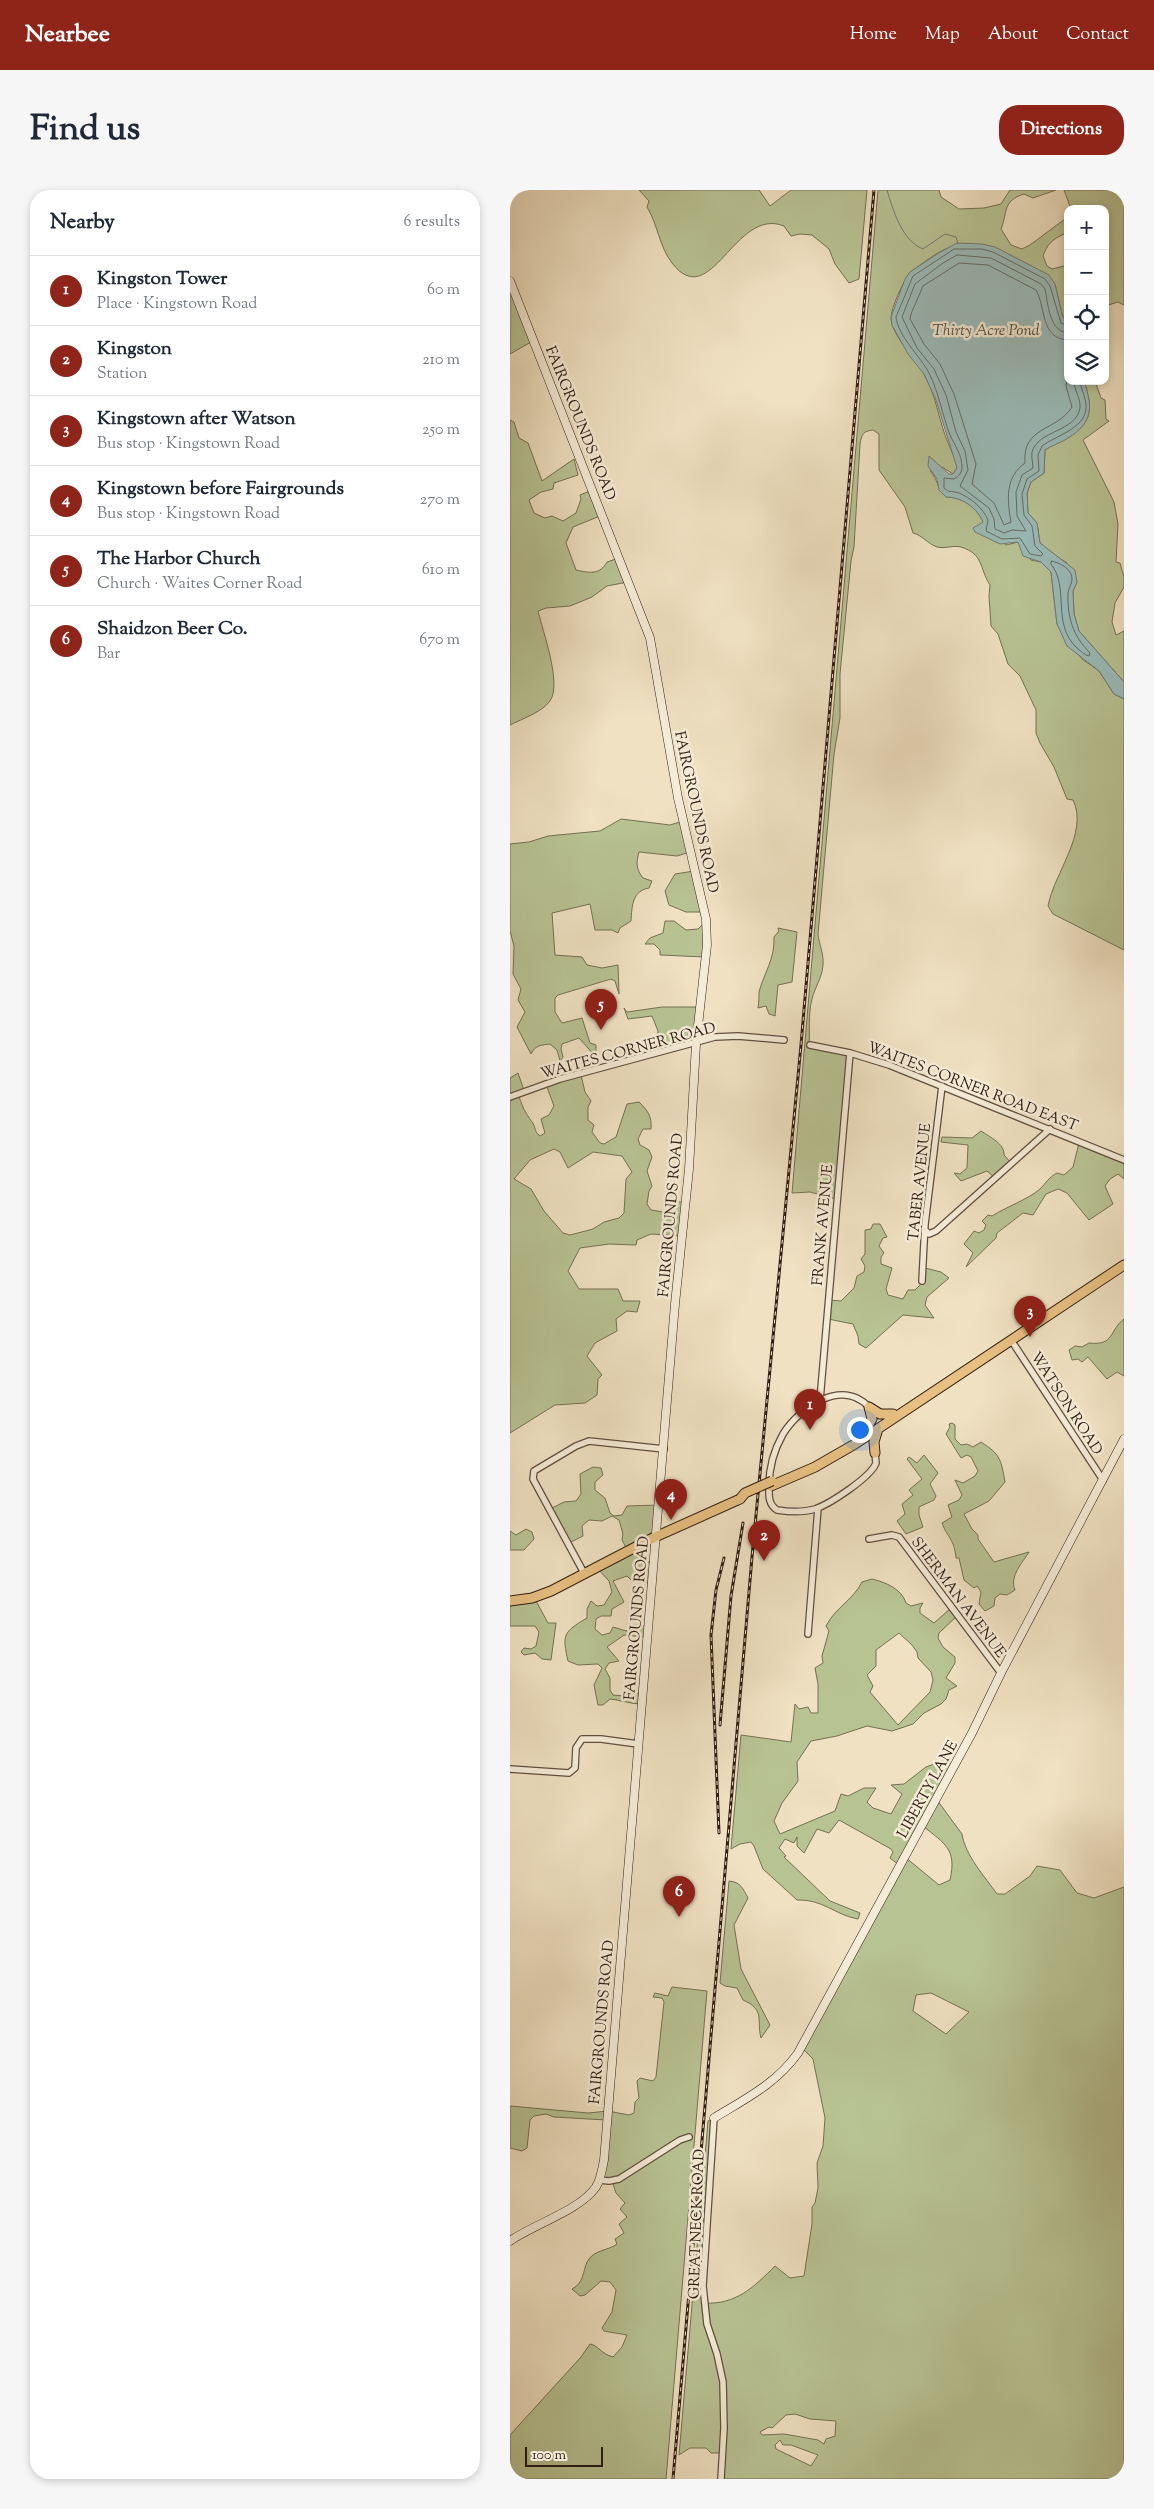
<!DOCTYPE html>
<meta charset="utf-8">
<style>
:root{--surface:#fff;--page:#f6f6f7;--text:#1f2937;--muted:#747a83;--line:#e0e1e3;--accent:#8f2418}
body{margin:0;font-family:"Sorts Mill Goudy",serif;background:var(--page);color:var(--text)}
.controls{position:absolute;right:15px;top:15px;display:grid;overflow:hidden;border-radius:10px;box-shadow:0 2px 8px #0003}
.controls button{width:45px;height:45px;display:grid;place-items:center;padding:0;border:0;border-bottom:1px solid var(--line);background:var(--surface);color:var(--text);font:25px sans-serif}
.scale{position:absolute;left:15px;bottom:12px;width:78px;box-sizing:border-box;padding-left:5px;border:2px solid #311d13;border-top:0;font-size:14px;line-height:18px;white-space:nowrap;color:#311d13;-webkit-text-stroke:4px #f5ecd7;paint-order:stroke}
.you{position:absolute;left:349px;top:1239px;width:18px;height:18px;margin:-12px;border:4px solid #fff;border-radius:50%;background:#1a73e8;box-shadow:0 0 0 8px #1a73e833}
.badge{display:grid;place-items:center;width:32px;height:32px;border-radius:50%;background:var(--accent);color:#fff;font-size:16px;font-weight:700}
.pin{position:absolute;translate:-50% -41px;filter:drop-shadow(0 1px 2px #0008)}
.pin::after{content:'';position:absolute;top:26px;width:18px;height:15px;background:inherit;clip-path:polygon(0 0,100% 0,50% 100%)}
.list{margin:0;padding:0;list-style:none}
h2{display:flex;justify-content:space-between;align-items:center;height:65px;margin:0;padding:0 20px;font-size:21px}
h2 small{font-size:16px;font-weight:400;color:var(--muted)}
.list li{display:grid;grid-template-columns:32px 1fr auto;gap:15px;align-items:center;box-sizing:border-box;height:70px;padding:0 20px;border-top:1px solid var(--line)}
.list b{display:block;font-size:19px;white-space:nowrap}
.list p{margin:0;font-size:16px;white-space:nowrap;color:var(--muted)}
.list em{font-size:16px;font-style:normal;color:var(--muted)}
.icon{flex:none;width:28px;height:28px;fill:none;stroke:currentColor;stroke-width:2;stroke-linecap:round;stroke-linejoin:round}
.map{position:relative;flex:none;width:614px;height:2289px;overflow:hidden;border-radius:20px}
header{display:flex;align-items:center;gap:30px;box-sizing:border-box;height:70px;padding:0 25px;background:var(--accent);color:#fff}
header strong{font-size:24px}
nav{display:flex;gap:28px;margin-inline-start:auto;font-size:18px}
.intro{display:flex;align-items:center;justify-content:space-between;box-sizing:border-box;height:120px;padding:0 30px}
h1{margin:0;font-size:35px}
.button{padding:12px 22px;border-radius:20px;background:var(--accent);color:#fff;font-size:18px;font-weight:700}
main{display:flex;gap:30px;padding:0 30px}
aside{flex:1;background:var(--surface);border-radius:20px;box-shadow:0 2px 8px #0003}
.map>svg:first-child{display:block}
.green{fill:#b8c394;stroke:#747054;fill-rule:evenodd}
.water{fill:#9bbcba;stroke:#717c77}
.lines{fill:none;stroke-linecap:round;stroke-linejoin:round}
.shore{stroke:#666c66;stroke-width:1}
.stream{stroke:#717c77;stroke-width:1}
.street-casing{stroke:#604e3f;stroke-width:8}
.secondary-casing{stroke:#311d13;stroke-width:9}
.primary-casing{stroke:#311d13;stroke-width:11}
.street{stroke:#f5ecd7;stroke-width:5.5}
.secondary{stroke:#f5ecd7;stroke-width:8}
.primary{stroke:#e8c081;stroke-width:9}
.rail-casing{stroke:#311d13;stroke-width:3}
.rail{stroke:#f5ecd7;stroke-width:1;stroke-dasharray:4;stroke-linecap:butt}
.primary-bridge-casing{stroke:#311d13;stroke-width:11;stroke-linecap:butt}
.primary-bridge{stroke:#e8c081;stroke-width:9}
.labels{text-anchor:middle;stroke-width:5;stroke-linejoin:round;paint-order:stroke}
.street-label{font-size:15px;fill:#311d13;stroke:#f5ecd7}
.water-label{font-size:16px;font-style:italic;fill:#514d45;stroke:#f5ecd7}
</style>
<header>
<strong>Nearbee</strong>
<nav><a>Home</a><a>Map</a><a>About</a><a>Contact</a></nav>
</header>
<div class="intro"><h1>Find us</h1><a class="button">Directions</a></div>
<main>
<aside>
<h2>Nearby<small>6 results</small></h2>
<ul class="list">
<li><span class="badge">1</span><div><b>Kingston Tower</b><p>Place · Kingstown Road</p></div><em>60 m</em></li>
<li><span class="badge">2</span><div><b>Kingston</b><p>Station</p></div><em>210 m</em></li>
<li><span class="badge">3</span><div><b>Kingstown after Watson</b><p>Bus stop · Kingstown Road</p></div><em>250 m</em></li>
<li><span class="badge">4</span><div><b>Kingstown before Fairgrounds</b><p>Bus stop · Kingstown Road</p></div><em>270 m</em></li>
<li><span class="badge">5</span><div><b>The Harbor Church</b><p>Church · Waites Corner Road</p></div><em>610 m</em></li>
<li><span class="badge">6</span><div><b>Shaidzon Beer Co.</b><p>Bar</p></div><em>670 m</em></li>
</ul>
</aside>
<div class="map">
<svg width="614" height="2289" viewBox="0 0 614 2289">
<rect width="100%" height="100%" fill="#efe1c2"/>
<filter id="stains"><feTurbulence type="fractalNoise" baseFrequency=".004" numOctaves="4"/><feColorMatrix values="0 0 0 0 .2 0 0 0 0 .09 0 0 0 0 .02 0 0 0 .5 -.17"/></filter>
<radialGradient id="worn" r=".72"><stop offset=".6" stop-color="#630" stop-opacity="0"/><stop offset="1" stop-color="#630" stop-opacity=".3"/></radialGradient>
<!-- green -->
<path class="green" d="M129,0H249L260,16L281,0H357L349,89L339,93L325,74L319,59L302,45L290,44L281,46L274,36C225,16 201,124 162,73C149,56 148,35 137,17L139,11Z
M368,0H429L431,7L449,19L474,18L491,14L500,0H546L523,8L514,4C492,11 498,22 491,39L501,55L512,59L520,55L555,29L558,25V45L554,44C543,49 537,54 533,66L537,76L542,79L558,75V136L552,124L545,94L469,55C439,50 424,66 400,82C394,91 381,117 381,128C381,144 406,170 414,184C425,203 428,225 435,245C439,257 445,266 447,278L443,284L432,277L420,281C428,289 427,299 436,307C451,307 467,317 473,332L472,335L496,355L508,352L521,370L531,372L541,382L547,434L572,469L589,481L604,504L614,509V760L543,724L538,716C544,683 579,643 563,610L557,609L544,577L530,553L526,543V520L510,486L498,474L488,444L481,436L479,406L480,395C469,378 474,364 451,357C443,355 435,359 427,357C418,354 412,345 403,343L395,317L369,280V244L363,240C353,241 352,244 350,254L344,357L341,371L330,484V528L324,564L308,744C309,754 314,764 313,775C312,788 305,797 302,809C298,824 300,840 299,856L338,862L326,1009L300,1002L282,1003Z
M554,0H606L614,10V115L608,112L595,116V19H561Z
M0,93L21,152L0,164Z
M574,191H585L591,208L595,210L596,229L599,231L573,250L604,312L608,334L606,372L610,373L614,387V397L605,413L602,432L606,445L614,441V492L569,441L564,424L563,401L567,392L556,372L545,366L530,353L527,333L518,323L517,303L521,292L534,283L535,260C569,238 590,237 574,191Z
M0,230L4,232L9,248L18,253L32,291L64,269L68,285L44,293L43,299L31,302L19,310L24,323L35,328L42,326L53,331L66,323L71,309L70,305L80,301L90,326L63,337L56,353L66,380C79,383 90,385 97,372L109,368L118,392L97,396L82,407L60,416L36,418L28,421C33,442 52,494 40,511C32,522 12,529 0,535Z
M111,629L160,635L173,631L180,662L167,666L129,662C126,673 126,679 133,688L142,691L139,698C122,701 122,716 121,731L110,738L108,743L102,740H85L80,714L42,723L45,765L72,767L77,775L92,778L108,775L109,804L105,791L101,789L48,805L45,808V822L52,833L72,828L80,853L86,855V867L69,848L52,854L51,859L53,867L50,871L47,860L40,854C32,855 25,855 21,864L7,837L15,822L8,810L11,799L3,784L4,756L0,741V654L19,652L38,646L90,641Z
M184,681L185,682L196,733L195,767L150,765V760L144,754H135L140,748L153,743L155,731H164L176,740L188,739L196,731L194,722H176L159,715L155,701L165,684Z
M268,738L287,742L282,792L268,795L265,826L259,824L256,816L248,818C249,813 249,806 249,802C254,783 265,769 264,747L269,741Z
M152,817H189L186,850L129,867L128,861L134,856H142L147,851L148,841L142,826L118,829L114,818L117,822Z
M8,883L15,903L9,907C14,920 15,922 22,932C26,937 24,942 30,946L35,943L31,929L39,925L44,916L37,897L39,896L71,885L75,902L81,911L78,917V930L84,935L82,942L90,953L94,954L106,947L117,914L129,912C138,921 142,926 141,939H133L128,949L130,955L139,960L142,967L137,981L142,996L139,1001L137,1014L141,1020L153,1022L158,1019L160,1012H175L171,1046L141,1044L127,1050L126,1055L99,1054L70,1058L58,1081L69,1099H108L113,1111H130L127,1122L117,1121L106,1129L107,1141L85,1153L77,1166L92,1185L88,1189L87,1205L75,1213L45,1215L0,1243V888ZM44,959L50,962L58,978L83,962L112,966L122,982L116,989L114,1023L109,1028L94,1032L83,1039L60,1045L53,1043L34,1021L21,999L4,989L20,970Z
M471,941C480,947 495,954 494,965L501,973L485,988L477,981L451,991L444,983L450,984L457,978L458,955L431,952L432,947L462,948Z
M569,953L614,970V989L608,984L600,989L595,996L603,1014L579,1030L557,1003L548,999L536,1004L523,1025L513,1023L487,1043L486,1048L456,1077L463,1063L454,1054L464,1041L469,1043L474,1040L476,1035L472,1031L478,1025L482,1026C496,1017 517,1010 530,999C536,993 539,987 547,983L554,985L563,977Z
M363,1034H370L377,1047L373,1048L369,1056L374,1063L371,1067V1074L382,1078L376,1099L378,1105L393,1109L398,1100H405L411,1094L415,1078L431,1082L439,1088L417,1107L415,1115L424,1128L393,1125L356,1158L349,1154L348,1146L343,1134L318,1129V1110L331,1111L344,1098L347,1086L354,1082L355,1076L351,1069L355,1064V1040L361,1039Z
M614,1129V1186L607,1182L597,1189L578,1167L572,1172L568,1169L562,1170L559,1160L565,1156L572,1157L579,1153C605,1156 599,1140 614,1129Z
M442,1233L445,1235V1249L451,1255L457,1254L463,1257L471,1252C490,1264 491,1269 495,1292L479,1311L454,1324L462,1339L468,1345V1349L484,1372L519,1362C513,1372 499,1386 505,1400L497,1405L490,1404L485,1408L484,1416L475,1421L469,1414L471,1402L467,1396L464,1398L454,1390L449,1368H446C444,1348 438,1349 432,1333L442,1327L438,1315L449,1310L452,1305L445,1290L453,1293L465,1286L468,1281L461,1267L457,1265L451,1268L436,1244L440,1237L439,1234Z
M414,1265L428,1283L420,1294L426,1306L424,1310L409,1317V1325L413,1337L396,1344L387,1331L395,1324L392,1314L403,1305L399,1300L412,1289L397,1269L399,1267L407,1273Z
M83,1277L91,1278L93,1285L85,1292V1300L95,1308L100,1323L104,1326L112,1325L117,1316L149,1315L147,1343L122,1359L130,1372H143L140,1394L129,1389L121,1390L117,1386L103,1391L114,1412L102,1419L101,1426H91L86,1429L85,1439L92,1445L100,1443L103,1437L116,1441L123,1435L137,1436L136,1447L114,1445L97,1457L109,1471L99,1473L95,1479L100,1488V1500L103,1505L114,1506L132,1503L131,1514C120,1514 111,1510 100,1509L93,1515H88L84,1495L92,1478L88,1474L68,1475L58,1471C52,1445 53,1442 77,1428V1419L81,1411L87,1416L94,1415L102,1402L99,1391L88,1379L118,1361L112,1350L113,1344L109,1330L102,1326L92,1331L79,1330L72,1336L73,1346L59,1353L40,1319L54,1312L66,1311L71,1304L70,1284Z
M16,1339L22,1342L24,1349L14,1360H0V1341L6,1345Z
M362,1389C375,1392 392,1399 396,1413L401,1416L413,1413L410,1418V1423L424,1433L441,1418L447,1426L429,1443L428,1448L433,1457L445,1467V1473L436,1488L447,1496L439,1500L436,1509L431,1514L414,1523L403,1534L382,1541L357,1536L327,1546L301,1551L287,1572L288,1591L272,1613L264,1631L270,1644L325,1621L331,1604L338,1606L354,1598H366L357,1612L363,1618L381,1624L392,1604L381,1595L394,1594L416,1577L435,1570L445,1574L427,1610L452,1644C455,1665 475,1687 487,1704H495L520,1686L527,1676L550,1680L567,1703L584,1708L614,1697V2289H211V2263H201L196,2258H180L169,2265L198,1931L201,1929L203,1932L194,2113C226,2115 244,2097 265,2076L280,2088L294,2086L302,2034V2017L305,2013L308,1998L307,1973L313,1956L315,1928L303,1869L293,1859L389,1675L380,1668L383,1662L381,1659L329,1630L319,1643L307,1639L294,1663L287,1656V1647L284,1653L275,1649L269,1658L276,1666L274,1667L320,1711L350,1723L348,1729C325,1725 313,1709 287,1710L253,1679L244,1656L241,1652L230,1654L221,1659L231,1545L281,1552L285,1514L289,1519L298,1517L301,1523H308V1494L305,1478L313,1473L312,1466L319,1441L316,1436C325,1418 343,1410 352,1392ZM389,1443L402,1455L407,1462L408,1468L421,1482L423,1490L420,1502L388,1535L360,1502L363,1496L357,1485L366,1476V1460ZM413,1636C435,1654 447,1659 440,1690L429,1695L395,1667ZM421,1803L459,1822L436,1844L403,1821L406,1805ZM285,2224L300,2229L326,2231L325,2246L316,2249L314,2254L308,2250L274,2244L252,2245L250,2242L259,2237L262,2238L276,2225ZM270,2250L273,2255H281L308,2265L301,2276L266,2259L265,2255Z
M25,1409L38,1433H46L41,1470L32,1469L25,1463L14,1465L11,1462L14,1458L21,1459L26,1456L29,1442L25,1436H0V1413Z
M219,1691C231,1692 233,1699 238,1708L224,1735L231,1779L260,1835L251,1848C246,1830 256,1820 233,1810L227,1798L215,1796L210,1793Z
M162,1797L197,1801L156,2289H9L0,2280V2245L71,2167L80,2154C88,2155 91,2164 103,2167L112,2157L117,2145L94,2141L92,2138L102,2122L106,2100L100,2092L91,2091L75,2105L70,2106L62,2099C74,2093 73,2081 77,2072C84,2059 98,2061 107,2054L105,2049L114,2043L109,2034L117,2027L110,2019L115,2013L106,2003L102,1991L91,1990L96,1930L44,1927L36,1924L24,1926L20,1930L17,1958L12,1961L0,1958V1916L78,1923L98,1921L119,1925L124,1923L125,1912L129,1908L127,1891L130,1888L143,1891L146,1887L154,1812L152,1808L143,1807L145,1803L158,1806Z"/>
<!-- water -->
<path class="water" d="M447,53L472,54L485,57L539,85L545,94L552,124L558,136V191H574C584,220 582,235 553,251C547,254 541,256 535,260L534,283L521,292L517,303L518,323L527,333L530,353L565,380L567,392L563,401L564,424L569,441L614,492V509L604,504L589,481L557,456L547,434L541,382L531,372L513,366L508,352L490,354L465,342L463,338L473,332C467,317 451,307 436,307L429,300L427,289L418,276L419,266L439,284H443L447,278L426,210L414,184L398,164L382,135L381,127L395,89L400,82L427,64Z"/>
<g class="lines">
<!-- shore -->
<path class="shore" d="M558,136L551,133L540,96L535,89L483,62L472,59H444L403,86L386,127C388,146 410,166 419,183C429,203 432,224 440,245C445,256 452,265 452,277C452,283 449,286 444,289L434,288V298C439,303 443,301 449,303C461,308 473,318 478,330L476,341L492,349L510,348L520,364L531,366L533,364L525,356L522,336L514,325L512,304L517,289L529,281L528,265L532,256C545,246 574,239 576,219C577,209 571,200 570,191
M558,143C539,142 538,113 535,99L531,94L481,68L447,65L433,73L405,94L392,127L407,158L424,179L436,205L446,242L455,261L458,280L450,296L479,318L484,329L485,339L494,343L502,340L516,341L507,326L506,302L512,285L523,278C523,273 521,267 522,262C528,240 566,242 570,218C571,209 564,200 564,191
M558,150C530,149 536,117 526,100L478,75L449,73L413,96L401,124L400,129L414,154L430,174L444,204L466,274L462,294L484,313L494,335L501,332C497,310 495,287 515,273C512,236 546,242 562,217L556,196L558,185
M542,371C549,373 558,377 561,384C564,392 559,396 558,403C557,427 563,446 580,463L579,466C574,465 571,461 567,458C541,434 560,397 541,374Z"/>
<!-- stream -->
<path class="stream" d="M377,0C383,20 392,51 413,59L435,44L446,47L448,54"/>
<!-- street casing -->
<g class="street-casing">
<path id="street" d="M300,855L340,863L379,875L614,970
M0,907L50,889L205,847L228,846L274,850
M416,1041L419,1044L426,1041L540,939
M412,1091L415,1034L432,896
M501,1150L593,1290
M310,1210L340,863
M359,1217C332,1188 290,1217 273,1244C264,1260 259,1278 259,1296C259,1306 258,1314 267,1320C280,1322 292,1323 305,1319C320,1314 361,1287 366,1273L365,1263
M359,1349L382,1345L389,1347L491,1483
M74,1383L23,1289L24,1281L66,1256L79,1251L154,1259
M298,1444L308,1318
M0,1579L59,1583L65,1578L66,1558L72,1549H91L128,1554
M204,1928L193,2096L197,2134L207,2164L213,2192L214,2238L211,2289
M89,1990L99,1991L109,1989L170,1950L179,1947"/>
</g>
<!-- secondary casing -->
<g class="secondary-casing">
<path id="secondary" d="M0,91L140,448L168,608L196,729L197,755L186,854L179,979L165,1114L94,1970C92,1979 91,1989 86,1997C69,2021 24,2034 0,2051
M204,1928C235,1909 266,1894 288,1863L462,1543L491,1483L614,1249"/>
</g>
<!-- primary casing -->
<g class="primary-casing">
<path id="primary" d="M359,1217L370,1224H383
M353,1244L362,1229L359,1217
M365,1263L364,1252L368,1239
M261,1296L305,1277L345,1254L614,1075
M0,1411L22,1408L41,1401L143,1348L230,1309"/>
</g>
<!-- street -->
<use href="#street" class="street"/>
<!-- secondary -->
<use href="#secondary" class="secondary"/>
<!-- primary -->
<use href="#primary" class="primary"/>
<!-- rail casing -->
<g class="rail-casing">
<path id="rail" d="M210,1535L221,1406L233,1333
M209,1643L201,1445L206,1400L214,1368
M163,2289L242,1367L291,855L364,0"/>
</g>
<!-- rail -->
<use href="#rail" class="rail"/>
<!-- primary-bridge casing -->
<g class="primary-bridge-casing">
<path id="primary-bridge" d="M230,1309L235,1303L262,1291"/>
</g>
<!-- primary-bridge -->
<use href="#primary-bridge" class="primary-bridge"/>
</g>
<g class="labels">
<!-- street labels -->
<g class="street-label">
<text transform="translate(71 233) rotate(68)" y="5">FAIRGROUNDS ROAD</text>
<text transform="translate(187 622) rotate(78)" y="5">FAIRGROUNDS ROAD</text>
<text transform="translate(118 860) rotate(-15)" y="5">WAITES CORNER ROAD</text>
<text transform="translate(463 896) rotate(21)" y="5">WAITES CORNER ROAD EAST</text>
<text transform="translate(409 992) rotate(-84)" y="5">TABER AVENUE</text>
<text transform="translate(160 1025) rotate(-85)" y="5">FAIRGROUNDS ROAD</text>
<text transform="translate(312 1035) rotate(-85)" y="5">FRANK AVENUE</text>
<text transform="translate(557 1213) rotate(57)" y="5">WATSON ROAD</text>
<text transform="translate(449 1407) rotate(53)" y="5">SHERMAN AVENUE</text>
<text transform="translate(126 1428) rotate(-85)" y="5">FAIRGROUNDS ROAD</text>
<text transform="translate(417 1599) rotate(-61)" y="5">LIBERTY LANE</text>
<text transform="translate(91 1832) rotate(-85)" y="5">FAIRGROUNDS ROAD</text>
<text transform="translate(186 2034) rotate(-88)" y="5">GREAT NECK ROAD</text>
</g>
<!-- water labels -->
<g class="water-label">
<text x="476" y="145">Thirty Acre Pond</text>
</g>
</g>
<rect width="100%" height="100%" filter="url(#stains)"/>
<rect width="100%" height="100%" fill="url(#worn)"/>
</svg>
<div class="controls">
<button>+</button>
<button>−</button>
<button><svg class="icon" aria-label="locate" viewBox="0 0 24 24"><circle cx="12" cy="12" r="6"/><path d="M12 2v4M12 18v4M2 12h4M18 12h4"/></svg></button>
<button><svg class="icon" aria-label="layers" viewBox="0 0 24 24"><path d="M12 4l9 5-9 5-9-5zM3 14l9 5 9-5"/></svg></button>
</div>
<div class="scale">100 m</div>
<div class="you"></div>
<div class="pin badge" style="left:300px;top:1240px">1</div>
<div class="pin badge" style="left:254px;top:1371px">2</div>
<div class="pin badge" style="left:520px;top:1147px">3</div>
<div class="pin badge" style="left:161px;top:1330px">4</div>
<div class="pin badge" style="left:91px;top:840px">5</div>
<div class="pin badge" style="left:169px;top:1727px">6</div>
</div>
</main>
